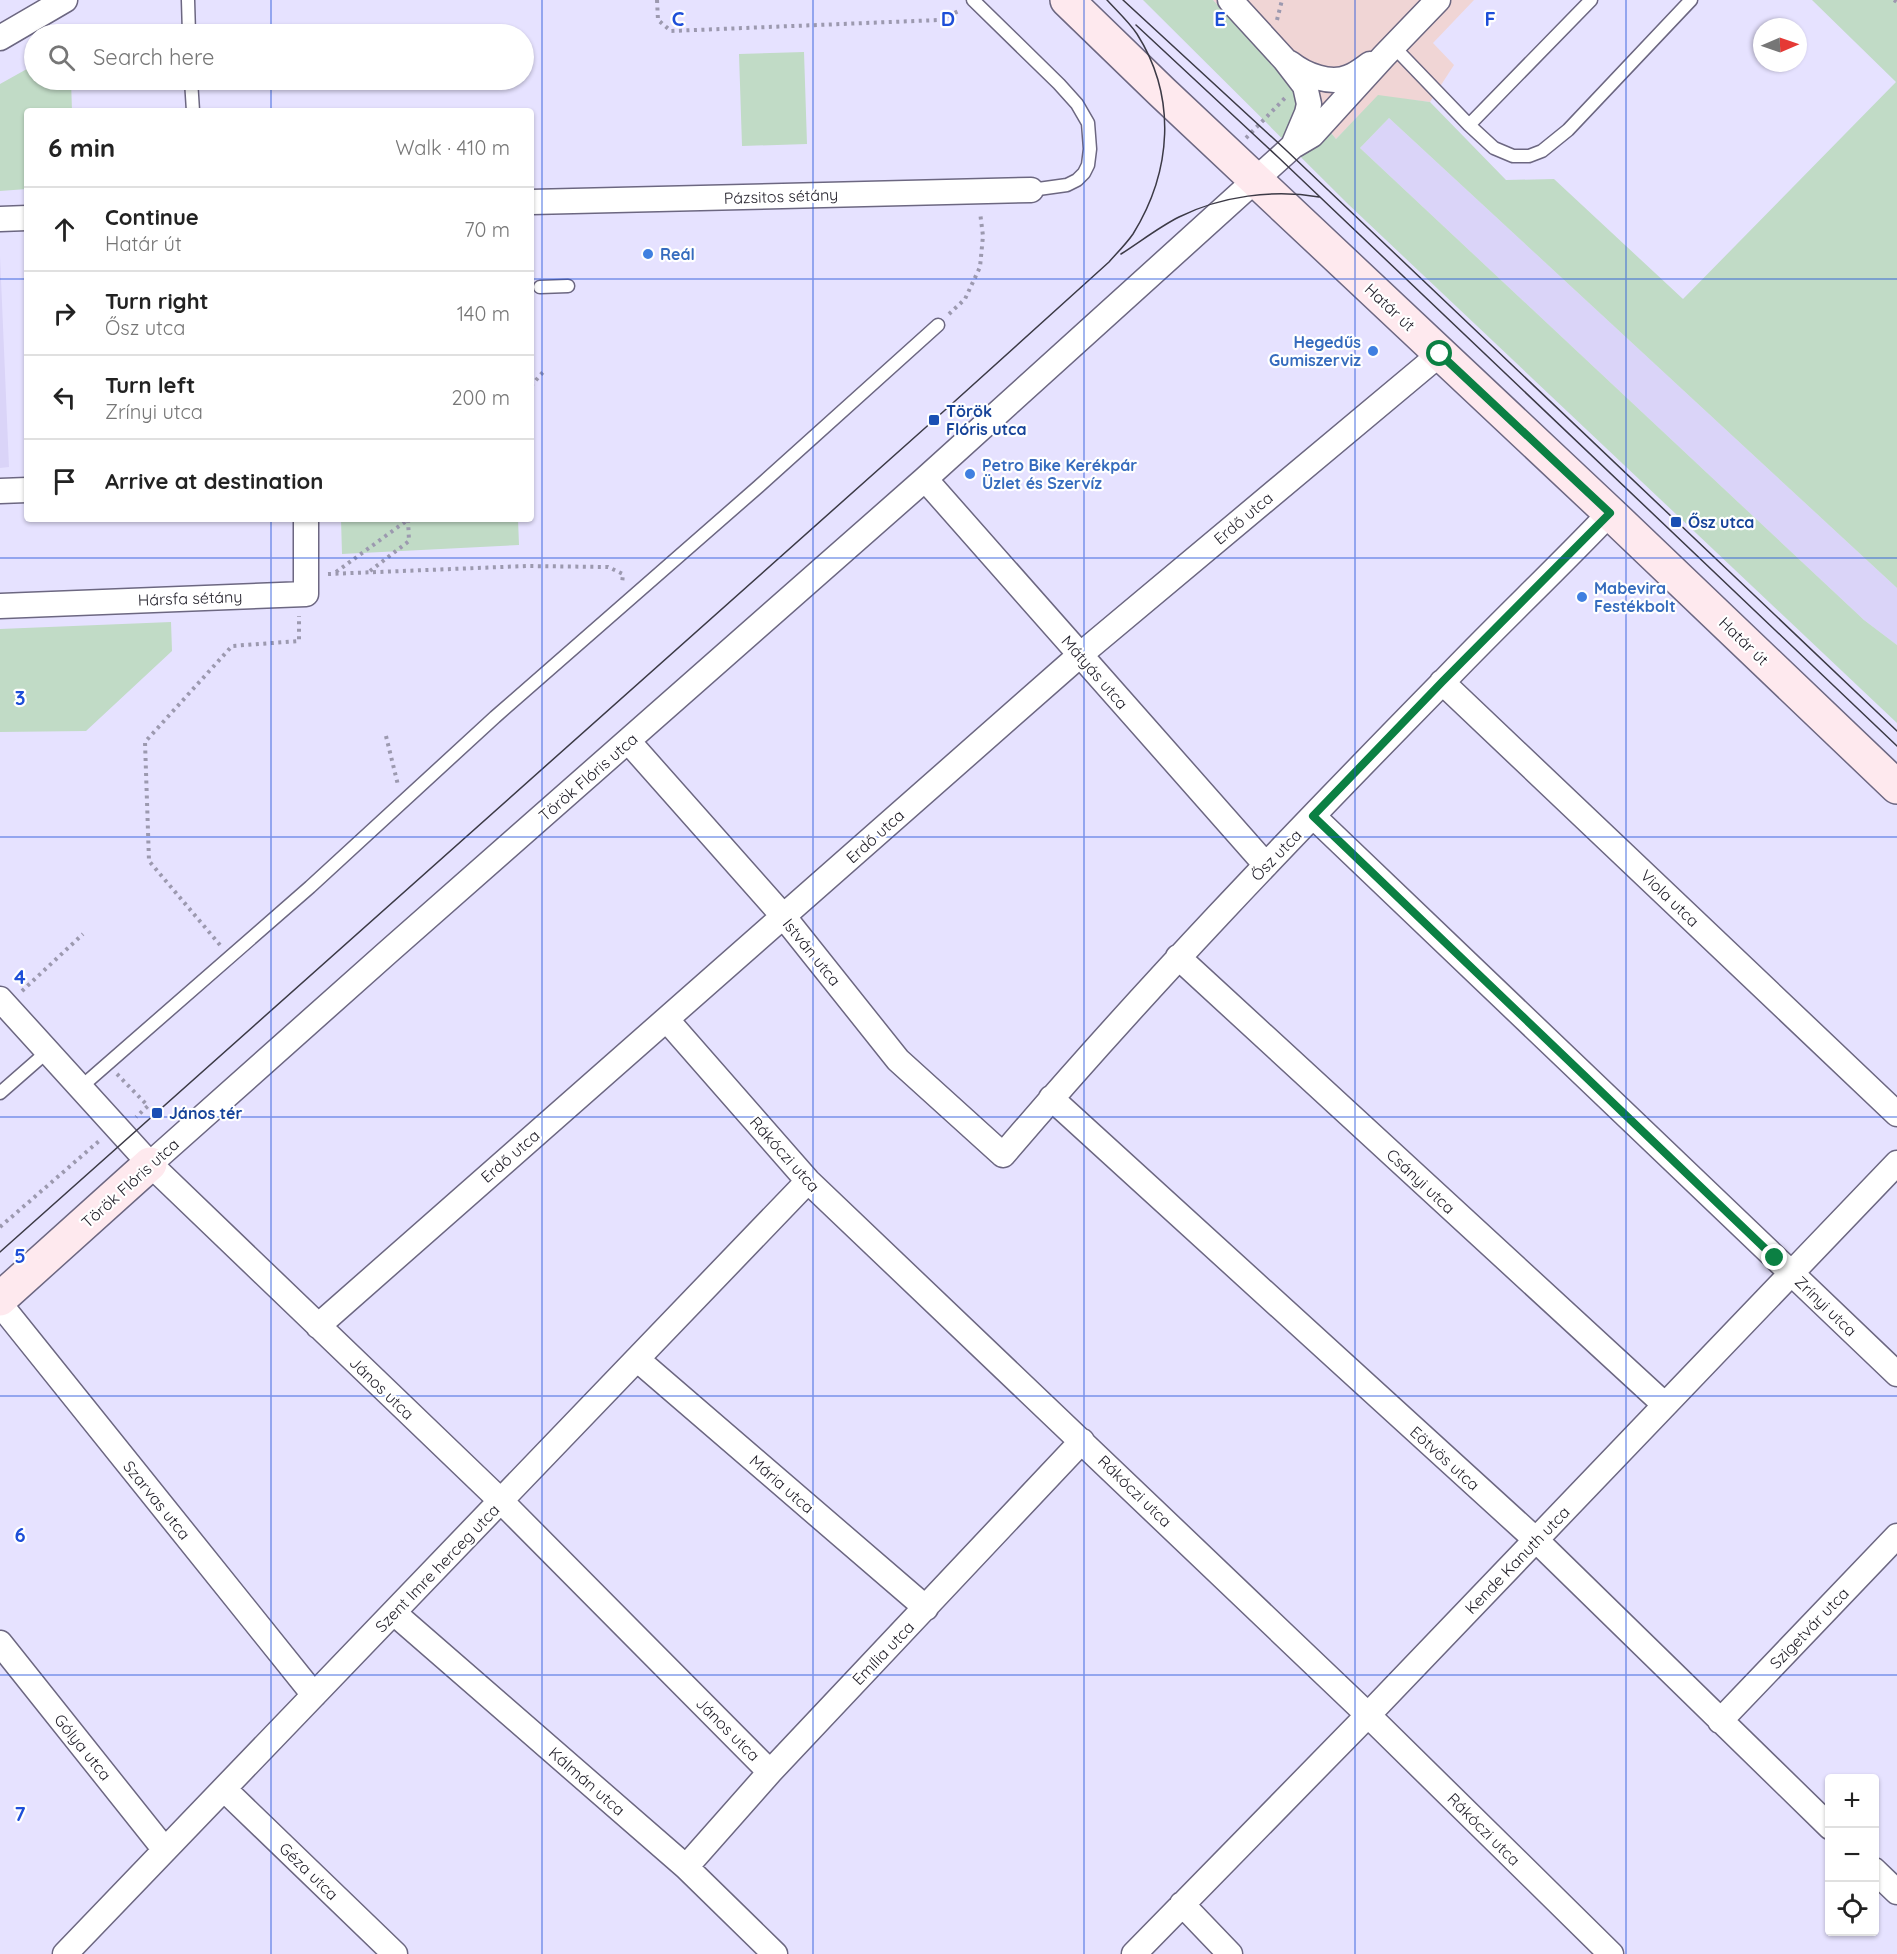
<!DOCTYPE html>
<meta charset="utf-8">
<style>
:root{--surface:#fff;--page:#f6f6f6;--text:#222;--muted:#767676;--line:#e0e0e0}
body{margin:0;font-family:Quicksand,sans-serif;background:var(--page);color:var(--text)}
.controls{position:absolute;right:18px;bottom:18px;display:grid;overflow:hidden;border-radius:6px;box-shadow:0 2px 4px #0004}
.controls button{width:54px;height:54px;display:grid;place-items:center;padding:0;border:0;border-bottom:2px solid var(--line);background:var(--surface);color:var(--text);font:30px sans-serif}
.compass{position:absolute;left:1753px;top:18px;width:54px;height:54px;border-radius:50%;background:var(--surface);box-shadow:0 2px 4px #0004;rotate:88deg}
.stop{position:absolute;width:18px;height:18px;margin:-14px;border:4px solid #0b8043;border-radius:50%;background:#fff}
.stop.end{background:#0b8043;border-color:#fff;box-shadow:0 2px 6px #0008}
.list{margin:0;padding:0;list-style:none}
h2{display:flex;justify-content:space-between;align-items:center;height:78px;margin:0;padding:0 24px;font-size:26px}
h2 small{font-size:20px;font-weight:400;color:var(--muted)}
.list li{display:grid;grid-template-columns:39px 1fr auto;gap:18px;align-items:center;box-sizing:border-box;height:84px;padding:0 24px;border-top:2px solid var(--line)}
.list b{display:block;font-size:22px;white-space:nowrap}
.list p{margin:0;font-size:20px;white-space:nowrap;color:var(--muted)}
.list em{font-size:20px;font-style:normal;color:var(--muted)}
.icon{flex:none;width:33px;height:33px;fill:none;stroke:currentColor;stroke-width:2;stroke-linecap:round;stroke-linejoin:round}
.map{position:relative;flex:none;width:1897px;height:1954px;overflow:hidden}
.search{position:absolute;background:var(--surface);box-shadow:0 2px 4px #0004;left:24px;top:24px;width:510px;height:66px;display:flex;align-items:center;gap:15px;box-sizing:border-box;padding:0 21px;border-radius:33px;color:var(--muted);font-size:22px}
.panel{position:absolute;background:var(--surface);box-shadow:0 2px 4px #0004;left:24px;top:108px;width:510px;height:414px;border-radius:6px}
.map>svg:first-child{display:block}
.commercial{fill:#f0d5d5}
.built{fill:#dad4f8}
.green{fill:#c1dbc6}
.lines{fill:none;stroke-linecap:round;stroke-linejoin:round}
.lane-casing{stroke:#6c6781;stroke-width:15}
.street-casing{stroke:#6c6781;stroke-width:27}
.secondary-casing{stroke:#6c6781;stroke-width:36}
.path{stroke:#9c99af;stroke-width:4;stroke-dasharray:3 4.5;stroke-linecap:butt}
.lane{stroke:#fff;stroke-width:12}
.street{stroke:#fff;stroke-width:24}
.secondary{stroke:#fee9ee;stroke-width:33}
.tram{stroke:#3c3a46;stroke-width:1.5}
.route{stroke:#0b8043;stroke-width:8}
.grid{fill:none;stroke:#1d4ed8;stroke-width:1.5;stroke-opacity:0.55}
.shop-dot{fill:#3f7fe0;stroke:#fff;stroke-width:2}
.transit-dot{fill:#1a4fb4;stroke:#fff;stroke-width:2}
.labels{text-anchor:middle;stroke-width:4.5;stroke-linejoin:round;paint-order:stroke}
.street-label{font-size:16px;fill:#23212b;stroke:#fff}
.shop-label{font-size:16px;font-weight:bold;fill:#366cbe;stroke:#fff;text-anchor:start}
.transit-label{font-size:16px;font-weight:bold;fill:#164399;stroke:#fff;text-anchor:start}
.grid-label{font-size:20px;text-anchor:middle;font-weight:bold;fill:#1d4ed8;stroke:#fff;stroke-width:4.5;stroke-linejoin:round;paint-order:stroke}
</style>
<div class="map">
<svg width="1897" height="1954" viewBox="0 0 1897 1954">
<rect width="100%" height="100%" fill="#e6e2ff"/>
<!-- commercial -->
<path class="commercial" d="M1213,0H1474L1433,43L1454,65L1430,102L1378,96L1336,139L1289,81Z"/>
<!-- built -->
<path class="built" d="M1389,118L1897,588V645L1864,620L1360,148Z
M0,256L9,467L0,468Z"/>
<!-- green -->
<path class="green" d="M1143,0H1213L1289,81L1336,139L1378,95L1430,102L1506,180L1554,179L1683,299L1896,82L1812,0H1897V588L1389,118L1360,148L1864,620L1897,645V723L1349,205Z
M804,52L807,144L742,146L739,54Z
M34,65V80H71L72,111H27V189L0,191V84Z
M341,519H518L519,545L342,554Z
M171,622L172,651L86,731L0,732V629Z"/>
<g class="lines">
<!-- lane casing -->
<g class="lane-casing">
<path id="lane" d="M188,0L189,34
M973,0L1059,84L1077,104L1088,123L1090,149L1088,165L1084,173L1077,180L1067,185L1031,190
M1393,46L1469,125L1494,148L1513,156H1529L1542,151L1568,130L1691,0
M191,80L193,111
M1469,125L1591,0
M540,287L568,286
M81,1087L310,887L495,717L758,487L938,325
M0,1093L48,1051"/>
</g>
<!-- street casing -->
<g class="street-casing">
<path id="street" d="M0,38L65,0
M1290,63C1305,75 1330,85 1349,77C1357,74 1364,68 1370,64
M1295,145L1312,135L1384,56L1438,0
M531,202L1031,190
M0,219L27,218
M925,479L1266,865
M0,491L27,490
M0,606L306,594V519
M1442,682L1897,1114
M628,741L784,917L898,1060L1003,1155C1142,992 1291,837 1441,684C1496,626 1555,571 1610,513
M1313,816L1897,1374
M1178,957L1665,1405
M0,999L150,1164L501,1501L770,1772
M667,1020L808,1181L1368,1715L1611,1954
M1051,1098L1536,1540L1830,1827
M150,1164L388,952L925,479L1293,146L1307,113L1309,104L1305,86L1285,60L1230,0
M0,1304L314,1695
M318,1326L1080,655L1440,354
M638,1360L926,1608
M394,1613L686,1867L775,1954
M0,1643L165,1850
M1720,1721L1897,1536
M224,1789L395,1954
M686,1867L770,1772L1082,1441
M1874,1870L1897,1892
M1182,1904L1230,1954
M65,1954L808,1181
M1134,1954L1368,1715L1897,1163"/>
</g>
<!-- secondary casing -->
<g class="secondary-casing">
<path id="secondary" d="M1067,0L1162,92L1610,513L1897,787
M0,1299L150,1164"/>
</g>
<!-- path -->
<path class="path" d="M657,0L658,20L671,31L939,20L961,10
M1894,0L1897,2
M1277,20L1282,0
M1246,138L1285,98
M949,314L965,299L980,267L983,236L980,212
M531,386L543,372
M370,571L409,541L408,519
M336,572L409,519
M328,574L526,566L608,567L623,574L622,584
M386,736L398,785
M220,945L149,861L145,742L232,646L299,641V616
M22,991L83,934
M117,1074L148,1106L136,1117
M0,1227L99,1141"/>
<!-- lane -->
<use href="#lane" class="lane"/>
<!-- street -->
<use href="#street" class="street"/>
<!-- secondary -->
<use href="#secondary" class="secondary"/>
<!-- tram -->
<path class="tram" d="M1123,0L1287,151L1897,731
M1136,25L1279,158L1897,746
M1121,254C1140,242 1159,227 1179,217C1221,196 1274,189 1319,197
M0,1252L934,420L1109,262C1117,253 1126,244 1133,234C1172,171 1177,97 1137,34C1129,22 1117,11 1107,0"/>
</g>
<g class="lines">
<!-- route -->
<path class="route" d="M1440,354L1610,513L1442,682L1313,816L1775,1258"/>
</g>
<!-- grid -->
<path class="grid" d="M271,0V34M542,0V1954M813,0V1954M1084,0V1954M1355,0V1954M1626,0V1954M271,80V111M0,279H27M531,279H1897M271,519V1954M0,558H1897M0,837H1897M0,1117H1897M0,1396H1897M0,1675H1897"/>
<!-- markers -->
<g class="shop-dot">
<circle cx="648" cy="254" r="6"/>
<circle cx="1373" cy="351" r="6"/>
<circle cx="970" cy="474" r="6"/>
<circle cx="1582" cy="597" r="6"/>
</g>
<g class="transit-dot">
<rect x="928" y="414" width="12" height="12" rx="3"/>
<rect x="1670" y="516" width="12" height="12" rx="3"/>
<rect x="151" y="1107" width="12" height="12" rx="3"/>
</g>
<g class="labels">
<!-- street labels -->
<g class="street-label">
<text transform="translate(781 196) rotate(-2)" y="6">Pázsitos sétány</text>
<text transform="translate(1390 307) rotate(43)" y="6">Határ út</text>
<text transform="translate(1243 518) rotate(-40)" y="6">Erdő utca</text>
<text transform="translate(190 598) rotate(-2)" y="6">Hársfa sétány</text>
<text transform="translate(1744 641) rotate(44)" y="6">Határ út</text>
<text transform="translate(1095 672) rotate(49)" y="6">Mátyás utca</text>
<text transform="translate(588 777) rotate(-41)" y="6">Török Flóris utca</text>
<text transform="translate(875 836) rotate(-42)" y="6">Erdő utca</text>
<text transform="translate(1276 855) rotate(-46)" y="6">Ősz utca</text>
<text transform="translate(1670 898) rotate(44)" y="6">Viola utca</text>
<text transform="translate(812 952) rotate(51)" y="6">István utca</text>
<text transform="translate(785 1154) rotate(48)" y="6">Rákóczi utca</text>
<text transform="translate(510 1156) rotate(-41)" y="6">Erdő utca</text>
<text transform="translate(1421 1181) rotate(43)" y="6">Csányi utca</text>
<text transform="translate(130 1183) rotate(-42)" y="6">Török Flóris utca</text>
<text transform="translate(1826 1306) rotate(44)" y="6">Zrínyi utca</text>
<text transform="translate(382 1388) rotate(44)" y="6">János utca</text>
<text transform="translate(1445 1458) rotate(42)" y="6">Eötvös utca</text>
<text transform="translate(782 1484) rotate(41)" y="6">Mária utca</text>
<text transform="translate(1135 1491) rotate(44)" y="6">Rákóczi utca</text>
<text transform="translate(157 1500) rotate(51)" y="6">Szarvas utca</text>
<text transform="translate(1517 1560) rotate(-46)" y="6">Kende Kanuth utca</text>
<text transform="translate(437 1568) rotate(-46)" y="6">Szent Imre herceg utca</text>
<text transform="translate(1809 1628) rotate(-46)" y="6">Szigetvár utca</text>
<text transform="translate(883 1653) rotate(-46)" y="6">Emília utca</text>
<text transform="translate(728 1729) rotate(45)" y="6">János utca</text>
<text transform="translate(83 1747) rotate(51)" y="6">Gólya utca</text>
<text transform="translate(587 1781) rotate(41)" y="6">Kálmán utca</text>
<text transform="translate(1484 1829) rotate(45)" y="6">Rákóczi utca</text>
<text transform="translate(309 1871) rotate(44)" y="6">Géza utca</text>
</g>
<!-- shop labels -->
<g class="shop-label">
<text x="660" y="260">Reál</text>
<text x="1361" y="348" text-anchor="end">Hegedűs<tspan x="1361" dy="18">Gumiszerviz</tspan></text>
<text x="982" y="471">Petro Bike Kerékpár<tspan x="982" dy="18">Üzlet és Szervíz</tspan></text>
<text x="1594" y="594">Mabevira<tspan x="1594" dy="18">Festékbolt</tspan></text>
</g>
<!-- transit labels -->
<g class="transit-label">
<text x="946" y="417">Török<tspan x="946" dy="18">Flóris utca</tspan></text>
<text x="1688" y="528">Ősz utca</text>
<text x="169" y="1119">János tér</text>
</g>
</g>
<g class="grid-label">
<text x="678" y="26">C</text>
<text x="948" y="26">D</text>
<text x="1220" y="26">E</text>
<text x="1490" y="26">F</text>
<text x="20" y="705">3</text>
<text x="20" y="984">4</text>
<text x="20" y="1263">5</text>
<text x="20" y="1542">6</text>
<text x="20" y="1821">7</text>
</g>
</svg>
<div class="controls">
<button>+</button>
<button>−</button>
<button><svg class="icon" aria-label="locate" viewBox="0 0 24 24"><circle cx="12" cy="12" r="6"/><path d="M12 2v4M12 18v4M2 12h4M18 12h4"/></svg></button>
</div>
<svg class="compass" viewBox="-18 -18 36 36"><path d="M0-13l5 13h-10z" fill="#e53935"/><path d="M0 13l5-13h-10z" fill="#767676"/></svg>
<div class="stop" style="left:1440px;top:354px"></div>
<div class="stop end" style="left:1775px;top:1258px"></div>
<div class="search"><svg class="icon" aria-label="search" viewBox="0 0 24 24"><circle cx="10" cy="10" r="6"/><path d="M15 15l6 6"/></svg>Search here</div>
<section class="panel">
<h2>6 min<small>Walk · 410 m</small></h2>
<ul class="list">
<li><svg class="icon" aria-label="ahead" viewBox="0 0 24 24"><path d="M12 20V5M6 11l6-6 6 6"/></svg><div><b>Continue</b><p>Határ út</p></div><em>70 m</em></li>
<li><svg class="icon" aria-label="right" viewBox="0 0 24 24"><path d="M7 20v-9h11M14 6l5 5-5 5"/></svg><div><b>Turn right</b><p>Ősz utca</p></div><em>140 m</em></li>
<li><svg class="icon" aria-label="left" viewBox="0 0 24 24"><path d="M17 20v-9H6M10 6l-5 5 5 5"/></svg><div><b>Turn left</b><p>Zrínyi utca</p></div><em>200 m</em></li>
<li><svg class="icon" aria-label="arrive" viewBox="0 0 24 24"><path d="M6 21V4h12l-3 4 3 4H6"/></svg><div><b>Arrive at destination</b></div></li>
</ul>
</section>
</div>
